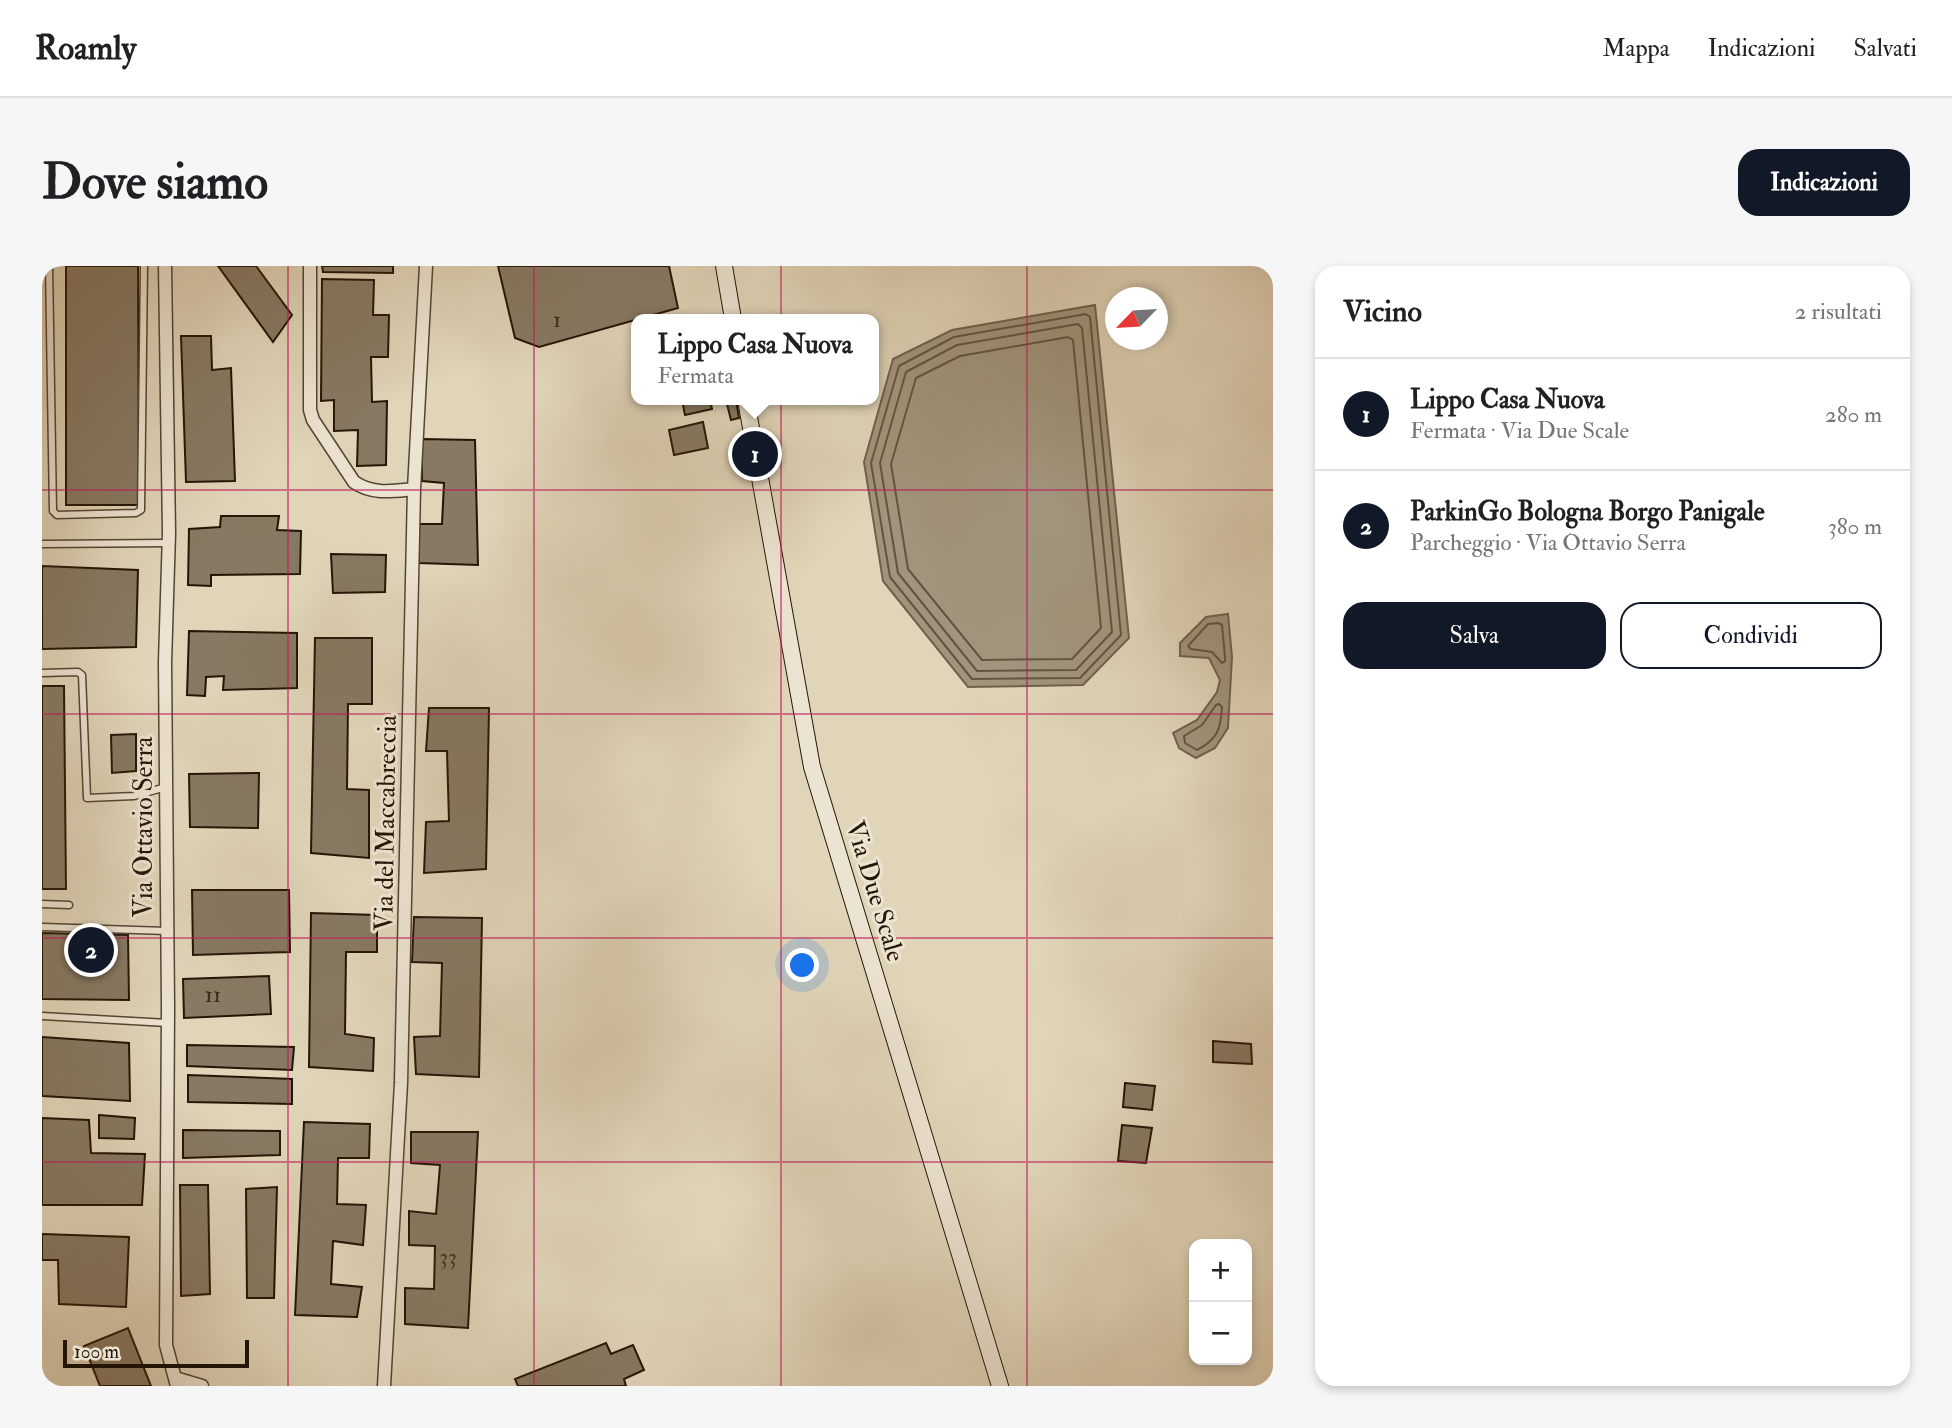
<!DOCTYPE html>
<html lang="it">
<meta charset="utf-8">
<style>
:root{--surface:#fff;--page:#f6f6f6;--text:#202124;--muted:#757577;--line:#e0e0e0;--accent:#111827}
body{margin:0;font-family:"IM FELL Double Pica",serif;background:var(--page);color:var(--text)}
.controls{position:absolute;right:21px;bottom:21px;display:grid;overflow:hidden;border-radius:14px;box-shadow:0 4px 10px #0003}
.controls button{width:63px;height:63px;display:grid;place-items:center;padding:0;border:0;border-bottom:2px solid var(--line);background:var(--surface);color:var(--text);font:35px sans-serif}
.compass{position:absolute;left:1063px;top:21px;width:63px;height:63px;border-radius:50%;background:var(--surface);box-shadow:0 4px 10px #0003;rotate:245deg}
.scale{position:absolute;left:21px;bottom:18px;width:186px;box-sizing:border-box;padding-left:7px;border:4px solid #251506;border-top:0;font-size:19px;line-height:24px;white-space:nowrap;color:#251506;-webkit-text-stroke:5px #ece4d2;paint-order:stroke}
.you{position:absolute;left:761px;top:700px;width:24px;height:24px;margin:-18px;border:5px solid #fff;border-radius:50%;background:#1a73e8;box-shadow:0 0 0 10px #1a73e833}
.badge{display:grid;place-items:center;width:46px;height:46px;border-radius:50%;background:var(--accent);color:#fff;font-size:23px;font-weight:700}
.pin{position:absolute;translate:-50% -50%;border:4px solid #fff;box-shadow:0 2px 7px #0006}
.popup{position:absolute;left:589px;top:48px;width:248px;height:91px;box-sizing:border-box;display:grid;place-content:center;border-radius:14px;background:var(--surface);filter:drop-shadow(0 2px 5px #0005);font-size:23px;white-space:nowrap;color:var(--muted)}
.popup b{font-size:26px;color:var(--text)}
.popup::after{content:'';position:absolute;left:50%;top:100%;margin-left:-14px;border:14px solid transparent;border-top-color:var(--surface)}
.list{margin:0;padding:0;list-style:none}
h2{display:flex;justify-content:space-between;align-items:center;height:91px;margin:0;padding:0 28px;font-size:30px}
h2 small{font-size:23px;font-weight:400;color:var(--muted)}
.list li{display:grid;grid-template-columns:46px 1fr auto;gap:21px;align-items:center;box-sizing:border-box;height:112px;padding:0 28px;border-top:2px solid var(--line)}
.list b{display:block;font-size:26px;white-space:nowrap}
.list p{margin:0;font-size:23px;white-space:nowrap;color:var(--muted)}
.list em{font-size:23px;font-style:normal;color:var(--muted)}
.actions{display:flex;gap:14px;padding:21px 28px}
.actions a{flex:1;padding:16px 0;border:2px solid var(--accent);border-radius:21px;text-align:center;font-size:24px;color:var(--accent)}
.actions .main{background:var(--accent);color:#fff}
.map{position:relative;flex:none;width:1231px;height:1120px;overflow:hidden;border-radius:21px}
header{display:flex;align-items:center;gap:42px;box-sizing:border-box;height:98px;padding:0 35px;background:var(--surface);border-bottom:2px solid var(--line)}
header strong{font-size:33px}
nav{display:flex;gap:38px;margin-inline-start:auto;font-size:24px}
.intro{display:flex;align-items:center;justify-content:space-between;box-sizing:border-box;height:168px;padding:0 42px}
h1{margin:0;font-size:49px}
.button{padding:18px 32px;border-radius:21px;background:var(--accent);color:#fff;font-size:24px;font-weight:700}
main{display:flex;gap:42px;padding:0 42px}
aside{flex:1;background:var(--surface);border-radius:21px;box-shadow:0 4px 10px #0003}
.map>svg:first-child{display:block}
.water{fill:#a1947c;stroke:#6f614d;stroke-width:2}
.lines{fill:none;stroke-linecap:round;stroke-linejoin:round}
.shore{stroke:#635441;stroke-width:2}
.building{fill:#877963;stroke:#251506;stroke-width:2}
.lane-casing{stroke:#544533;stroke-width:9}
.street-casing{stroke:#544533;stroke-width:15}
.secondary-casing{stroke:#251506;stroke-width:18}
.lane{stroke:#ece4d2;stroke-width:6}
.street{stroke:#ece4d2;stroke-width:12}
.secondary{stroke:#ece4d2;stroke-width:16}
.grid{fill:none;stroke:#c2185b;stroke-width:2;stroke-opacity:0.55}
.labels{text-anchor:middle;stroke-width:6;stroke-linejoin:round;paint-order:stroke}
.number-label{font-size:23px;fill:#3e2e1d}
.street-label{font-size:26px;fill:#251506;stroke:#ece4d2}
</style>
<header>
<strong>Roamly</strong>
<nav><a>Mappa</a><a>Indicazioni</a><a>Salvati</a></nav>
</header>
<div class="intro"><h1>Dove siamo</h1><a class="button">Indicazioni</a></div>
<main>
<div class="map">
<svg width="1231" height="1120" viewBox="0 0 1231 1120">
<rect width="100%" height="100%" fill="#e1d5b9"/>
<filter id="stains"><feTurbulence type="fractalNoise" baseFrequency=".00286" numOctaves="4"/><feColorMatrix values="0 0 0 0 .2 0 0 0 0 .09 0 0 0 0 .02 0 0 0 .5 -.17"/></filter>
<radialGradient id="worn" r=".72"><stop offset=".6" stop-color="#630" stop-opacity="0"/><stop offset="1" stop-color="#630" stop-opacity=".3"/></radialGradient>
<!-- water -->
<path class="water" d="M1053,39L1087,372L1041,419L926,421L841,315L822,196L851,93L910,64Z
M1186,348L1190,391L1186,462L1173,482L1154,492L1137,482L1131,467L1155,454L1175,426L1178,414L1167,392L1138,390V377L1164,351Z"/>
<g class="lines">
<!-- shore -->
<path class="shore" d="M1044,48L1048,51L1079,369L1038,412L930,413L848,311L829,197L857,100L912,71Z
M1036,58L1040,62L1070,366L1034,404L935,405L856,307L838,197L864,106L915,79Z
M1026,71L1031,74L1059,362L1030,393L940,394L866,303L849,198L874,112L918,90Z
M1176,357L1180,359L1183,391V395L1180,397L1170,386L1149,383L1146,380L1166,358Z
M1177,438L1180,441C1179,463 1175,474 1155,484L1143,477L1142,470L1160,459L1174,439Z"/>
</g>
<!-- building -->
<path class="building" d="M24,0H96L97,239H24Z
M176,0H214L250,49L231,76Z
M280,0H351V7L281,6Z
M456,0H627L636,42L497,81L473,72Z
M280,13L332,14L331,49H347L346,91H329L330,136L345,135L344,199L315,200L316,164L292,165V134L279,135Z
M139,70H169L170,104L189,102L193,215L144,216Z
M640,134H668L670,143L643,149Z
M684,134H694L697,152L689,154Z
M661,156L666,182L632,189L627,164Z
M380,173L433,174L436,299L377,297V258H400L402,217L380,215Z
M179,250H237L235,264L259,265L258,308L169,309V320L146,319L147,263L178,261Z
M289,288L344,289L343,326L291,327Z
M0,300L96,304L94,381L0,383Z
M147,365L255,367V422L181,424L182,410L164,411L163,430L145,429Z
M273,372H330V438H306L305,523L327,524V592L269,587Z
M0,420H22L24,623H0Z
M387,442H447L444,603L382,607L384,556L407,555L405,485H384Z
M94,468V505L70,507L69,469Z
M217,507L216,562L148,561L147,508Z
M150,624H247L248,686L151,689Z
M269,647L335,649V686H304L303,768L332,772L331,805L267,801Z
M372,651L440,652L437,811L374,808L372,771L398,770L400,697L370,696Z
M0,667L86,669L87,734L0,733Z
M227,710L229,748L142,752L141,713Z
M0,771L87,777L88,835L0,830Z
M1171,775L1209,778L1210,798L1171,796Z
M145,779L252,781L250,804L145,800Z
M146,809L250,813V838L146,836Z
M1083,817L1113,820L1110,844L1081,841Z
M57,849L93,852L92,873L57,872Z
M0,852L47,854L49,887L103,888L100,939H0Z
M262,856L328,858L327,892H296L295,938L324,939L321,979L291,975L289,1018L320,1021L315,1051L253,1049Z
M1080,859L1110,862L1104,897L1076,895Z
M141,864L238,865V889L141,892Z
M369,866H436L426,1062L363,1058V1022L392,1023L393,980L367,979V945L394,948L398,899L369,897Z
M138,919H166L168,1028L139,1030Z
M235,921L232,1032H205L204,923Z
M0,968L87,971L84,1041L17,1038L16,994H0Z
M86,1062L109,1120H58L42,1080Z
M564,1077L569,1088L591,1079L602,1104L582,1113L584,1120H476L473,1113Z"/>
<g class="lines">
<!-- lane casing -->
<g class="lane-casing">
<path id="lane" d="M7,0L11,245L15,249L94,247L99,244L102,0
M0,278L127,277
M0,407L36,406L40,409L45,532L92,530L124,521
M0,638L27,639
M0,661L125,665
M0,750L126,757"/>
</g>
<!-- street casing -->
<g class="street-casing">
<path id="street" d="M123,0L127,267L123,396L126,741L124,1079L135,1120
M268,0V144L271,154L312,216C331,229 351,225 372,223
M133,1112L160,1120
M342,1120L359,817L372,223L384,0"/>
</g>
<!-- secondary casing -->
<g class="secondary-casing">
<path id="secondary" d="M682,0L691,53
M704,134L770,501L958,1120"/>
</g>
<!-- lane -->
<use href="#lane" class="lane"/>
<!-- street -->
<use href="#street" class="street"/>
<!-- secondary -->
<use href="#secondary" class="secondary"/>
</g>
<!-- grid -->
<path class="grid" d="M246,0V1120M492,0V1120M739,0V1120M985,0V1120M0,224H1231M0,448H1231M0,672H1231M0,896H1231"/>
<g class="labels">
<!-- number labels -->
<g class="number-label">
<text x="515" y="61">1</text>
<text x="171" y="736">11</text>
<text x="406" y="998">33</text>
</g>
<!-- street labels -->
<g class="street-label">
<text transform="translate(343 557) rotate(-89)" y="9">Via del Maccabreccia</text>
<text transform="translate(101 561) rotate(-90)" y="9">Via Ottavio Serra</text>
<text transform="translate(834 625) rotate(73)" y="9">Via Due Scale</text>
</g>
</g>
<rect width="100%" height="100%" filter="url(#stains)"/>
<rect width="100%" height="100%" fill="url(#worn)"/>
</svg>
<div class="controls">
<button>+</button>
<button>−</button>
</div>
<svg class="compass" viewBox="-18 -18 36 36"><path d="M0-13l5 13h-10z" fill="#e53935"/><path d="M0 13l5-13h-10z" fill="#757577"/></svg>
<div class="scale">100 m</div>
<div class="you"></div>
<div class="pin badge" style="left:713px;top:188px">1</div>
<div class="popup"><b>Lippo Casa Nuova</b>Fermata</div>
<div class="pin badge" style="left:49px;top:684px">2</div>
</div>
<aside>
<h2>Vicino<small>2 risultati</small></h2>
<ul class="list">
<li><span class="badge">1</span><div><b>Lippo Casa Nuova</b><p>Fermata · Via Due Scale</p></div><em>280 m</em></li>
<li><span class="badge">2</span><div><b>ParkinGo Bologna Borgo Panigale</b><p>Parcheggio · Via Ottavio Serra</p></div><em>380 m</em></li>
</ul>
<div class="actions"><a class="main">Salva</a><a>Condividi</a></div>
</aside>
</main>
